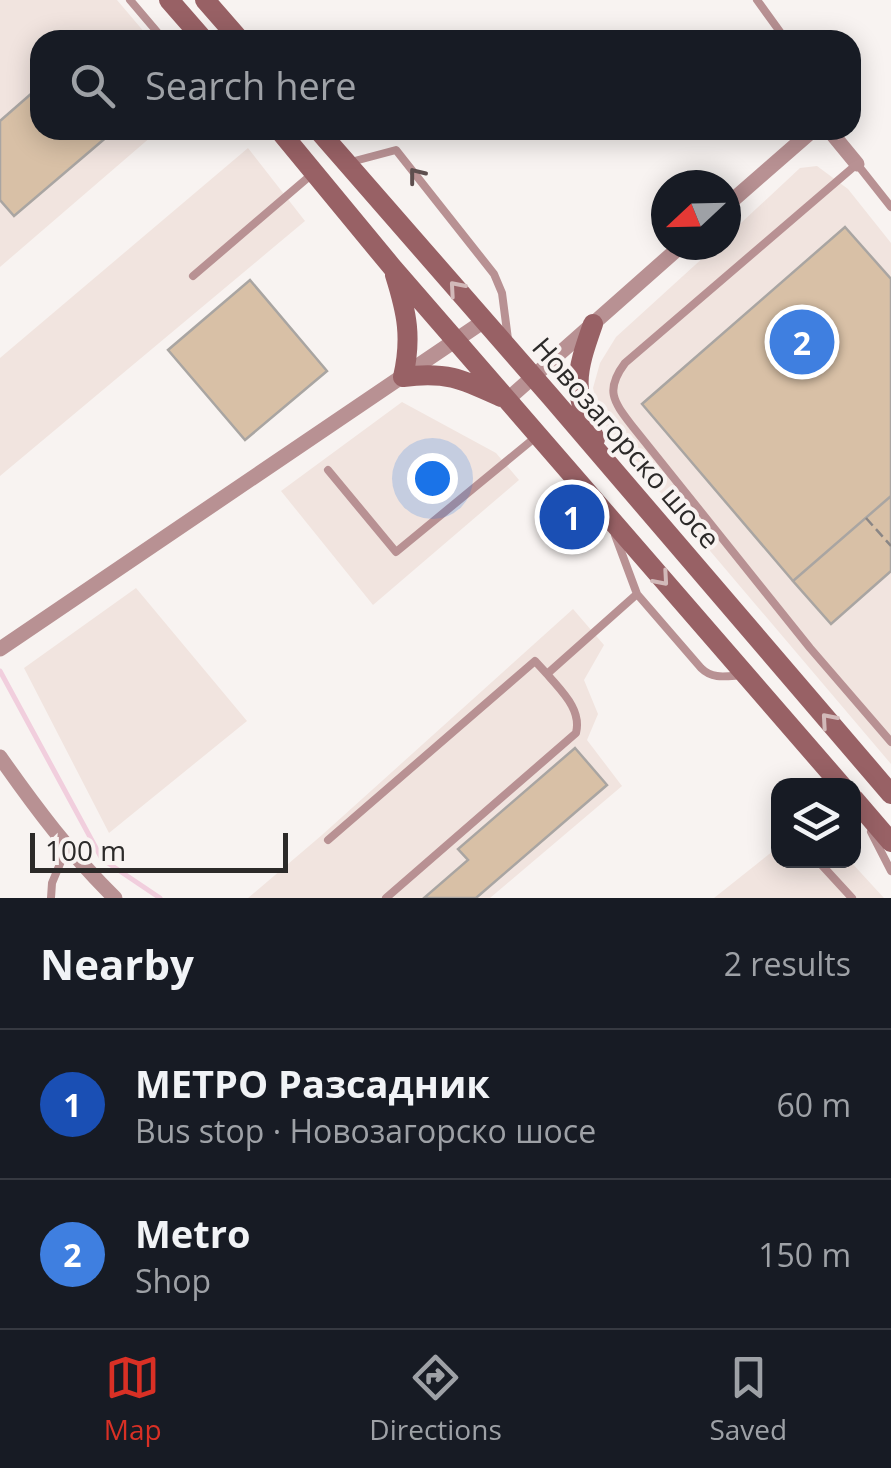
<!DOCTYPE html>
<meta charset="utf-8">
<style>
:root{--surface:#171b24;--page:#20242c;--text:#f1f3f6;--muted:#9ea1a6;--line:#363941;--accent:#d93025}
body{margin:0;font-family:"Open Sans",sans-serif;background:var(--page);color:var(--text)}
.controls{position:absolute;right:30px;bottom:30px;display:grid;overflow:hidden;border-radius:20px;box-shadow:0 5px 25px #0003}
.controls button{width:90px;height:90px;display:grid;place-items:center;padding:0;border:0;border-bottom:2px solid var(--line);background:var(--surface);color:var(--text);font:50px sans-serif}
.compass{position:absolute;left:651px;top:170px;width:90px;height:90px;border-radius:50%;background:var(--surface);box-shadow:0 5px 25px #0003;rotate:248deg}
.scale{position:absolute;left:30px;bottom:25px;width:258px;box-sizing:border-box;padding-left:10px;border:5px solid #2c2a29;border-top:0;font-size:28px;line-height:35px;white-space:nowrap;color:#2c2a29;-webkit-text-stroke:8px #f8f3f1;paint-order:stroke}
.you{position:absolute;left:432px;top:478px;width:35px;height:35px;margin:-25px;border:8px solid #fff;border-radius:50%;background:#1a73e8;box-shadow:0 0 0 15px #1a73e833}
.badge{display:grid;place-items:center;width:65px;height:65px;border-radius:50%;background:var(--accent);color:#fff;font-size:32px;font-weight:700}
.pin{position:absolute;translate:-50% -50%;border:5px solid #fff;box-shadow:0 2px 10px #0006}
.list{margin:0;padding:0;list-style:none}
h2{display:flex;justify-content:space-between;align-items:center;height:130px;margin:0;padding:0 40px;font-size:42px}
h2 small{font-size:32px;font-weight:400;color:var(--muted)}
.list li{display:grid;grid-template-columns:65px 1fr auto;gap:30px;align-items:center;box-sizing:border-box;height:150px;padding:0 40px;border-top:2px solid var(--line)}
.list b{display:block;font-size:38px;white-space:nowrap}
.list p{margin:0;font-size:32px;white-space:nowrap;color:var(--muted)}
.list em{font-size:32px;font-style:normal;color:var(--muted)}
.icon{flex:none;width:55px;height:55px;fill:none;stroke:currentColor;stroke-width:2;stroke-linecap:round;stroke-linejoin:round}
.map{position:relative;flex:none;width:891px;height:898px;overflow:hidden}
.search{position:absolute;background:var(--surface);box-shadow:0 5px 25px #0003;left:30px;right:30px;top:30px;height:110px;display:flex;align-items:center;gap:25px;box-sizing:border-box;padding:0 35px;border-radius:30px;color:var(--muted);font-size:38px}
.sheet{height:430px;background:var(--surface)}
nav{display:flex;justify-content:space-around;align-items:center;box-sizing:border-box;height:140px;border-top:2px solid var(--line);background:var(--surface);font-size:28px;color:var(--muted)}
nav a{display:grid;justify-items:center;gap:5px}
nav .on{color:var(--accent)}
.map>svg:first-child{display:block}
.built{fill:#f1e4df}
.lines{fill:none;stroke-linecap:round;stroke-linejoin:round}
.stream{stroke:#f1cedd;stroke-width:5}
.building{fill:#d8c0a6;stroke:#a9a5a2;stroke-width:2.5}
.path{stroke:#8a8685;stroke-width:2.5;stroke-dasharray:10 5;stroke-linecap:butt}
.lane{stroke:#b89193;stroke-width:8}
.street{stroke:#b89193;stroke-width:15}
.secondary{stroke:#986165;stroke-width:20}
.oneway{stroke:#5d4e4e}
.oneway2{stroke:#d2b9b9}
.labels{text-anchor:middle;stroke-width:8;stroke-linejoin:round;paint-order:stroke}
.street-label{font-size:28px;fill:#2c2a29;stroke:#f8f3f1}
</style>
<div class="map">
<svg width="891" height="898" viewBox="0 0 891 898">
<rect width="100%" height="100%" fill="#f8f3f1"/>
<!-- built -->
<path class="built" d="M0,0H117L151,40H40V130H159L0,267Z
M248,148L305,221L0,476V358Z
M817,166L848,189L891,243V764L610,433L599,413L593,388L600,363L616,337L717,245H726V237L800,168Z
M402,402L496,453L519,480L373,605L281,491Z
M136,588L247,721L109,833L24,668Z
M573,609L604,645L584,680L598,714L587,740L622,786L490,898H248L322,835Z
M778,847V861H850L884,898H714Z"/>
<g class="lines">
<!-- stream -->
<path class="stream" d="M0,671L102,859L160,898"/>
</g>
<!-- building -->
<path class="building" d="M40,86V130H105L109,135L14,216L0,200V121Z
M845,227L891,279V496L793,581L642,404Z
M250,280L327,371L245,440L168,350Z
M891,496V571L831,624L793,581Z
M575,748L607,785L476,898H424L468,860L458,849Z"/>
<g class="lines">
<!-- path -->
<path class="path" d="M866,518L891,546"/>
<!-- lane -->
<path class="lane" d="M130,0L164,40
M757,0L786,40
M347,163L396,150L494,274L502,293L508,339
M891,207L857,164L625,363C604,391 614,402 633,427L810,648L891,742
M193,276L311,175
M328,470L396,552L537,436
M615,535L637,594L701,668C713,680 727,676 743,675
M871,832L891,871
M328,840L535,661L547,674L637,594
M818,861L852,898
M51,898L52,883L67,847
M386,898L576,733C582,709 561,691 547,674"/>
<!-- street -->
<path class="street" d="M829,130L857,164
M726,206L813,130
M507,400L682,245
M0,649L484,321
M0,757C35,807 71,855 115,898"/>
<!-- secondary -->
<path class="secondary" d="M169,0L204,40
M205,0L240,40
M279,130L392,267L842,786
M318,130L551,397L891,794
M395,275C407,313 412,338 403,377C446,371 462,379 501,397
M593,324C575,375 572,389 595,439
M854,799L891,842"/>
</g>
<!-- one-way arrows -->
<defs><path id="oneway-chevron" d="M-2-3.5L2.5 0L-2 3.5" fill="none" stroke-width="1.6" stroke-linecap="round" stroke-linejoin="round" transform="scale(2.5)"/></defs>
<use class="oneway" href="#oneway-chevron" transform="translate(416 175) rotate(-128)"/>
<g class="oneway2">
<use href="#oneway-chevron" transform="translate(456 288) rotate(-131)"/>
<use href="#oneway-chevron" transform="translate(662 579) rotate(49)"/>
<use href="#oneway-chevron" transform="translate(828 720) rotate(-131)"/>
</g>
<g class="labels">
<!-- street labels -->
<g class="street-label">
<text transform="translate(626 443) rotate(49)" y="10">Новозагорско шосе</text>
</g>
</g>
</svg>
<div class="controls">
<button><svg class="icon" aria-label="layers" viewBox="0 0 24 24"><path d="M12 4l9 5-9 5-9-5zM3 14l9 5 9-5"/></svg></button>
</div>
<svg class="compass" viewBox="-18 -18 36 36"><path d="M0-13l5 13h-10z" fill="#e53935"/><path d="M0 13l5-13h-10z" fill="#9ea1a6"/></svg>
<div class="scale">100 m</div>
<div class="you"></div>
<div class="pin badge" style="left:572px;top:517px;background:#1a4fb4">1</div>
<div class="pin badge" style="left:802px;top:342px;background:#3f7fe0">2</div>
<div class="search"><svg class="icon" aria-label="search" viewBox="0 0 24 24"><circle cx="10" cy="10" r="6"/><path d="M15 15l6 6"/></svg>Search here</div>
</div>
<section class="sheet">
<h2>Nearby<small>2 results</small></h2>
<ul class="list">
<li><span class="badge" style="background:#1a4fb4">1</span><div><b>МЕТРО Разсадник</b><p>Bus stop · Новозагорско шосе</p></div><em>60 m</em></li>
<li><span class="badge" style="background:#3f7fe0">2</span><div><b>Metro</b><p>Shop</p></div><em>150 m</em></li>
</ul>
</section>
<nav>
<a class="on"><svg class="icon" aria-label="map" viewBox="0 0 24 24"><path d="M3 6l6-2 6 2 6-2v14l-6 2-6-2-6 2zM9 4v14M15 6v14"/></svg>Map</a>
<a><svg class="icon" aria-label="directions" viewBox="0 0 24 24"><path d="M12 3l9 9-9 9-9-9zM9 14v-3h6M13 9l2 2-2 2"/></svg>Directions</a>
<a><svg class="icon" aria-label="saved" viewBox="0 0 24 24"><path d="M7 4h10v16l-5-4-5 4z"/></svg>Saved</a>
</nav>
